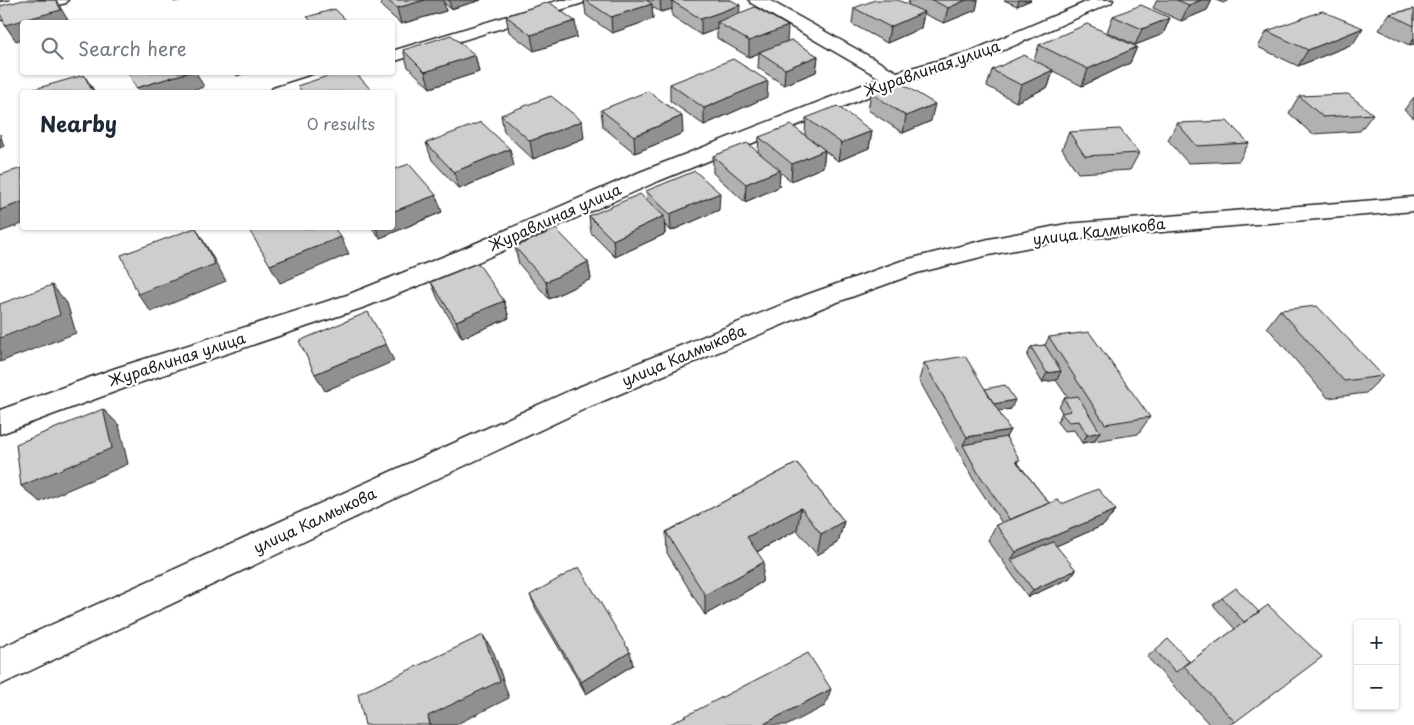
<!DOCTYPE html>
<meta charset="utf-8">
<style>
:root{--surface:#fff;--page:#f6f6f7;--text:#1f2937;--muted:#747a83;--line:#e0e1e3}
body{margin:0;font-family:"Playpen Sans",sans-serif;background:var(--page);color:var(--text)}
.controls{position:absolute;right:15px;bottom:15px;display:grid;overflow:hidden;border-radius:5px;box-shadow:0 1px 4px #0004}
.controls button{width:45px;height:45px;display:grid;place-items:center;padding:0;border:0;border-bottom:1px solid var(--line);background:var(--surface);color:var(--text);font:25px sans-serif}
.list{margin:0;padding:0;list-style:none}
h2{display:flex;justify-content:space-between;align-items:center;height:65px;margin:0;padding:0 20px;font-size:21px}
h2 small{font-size:16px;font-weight:400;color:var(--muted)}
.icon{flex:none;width:28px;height:28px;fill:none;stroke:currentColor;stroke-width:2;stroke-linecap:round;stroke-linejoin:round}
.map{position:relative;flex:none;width:1414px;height:725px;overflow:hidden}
.search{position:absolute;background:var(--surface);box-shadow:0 1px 4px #0004;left:20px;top:20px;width:375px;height:55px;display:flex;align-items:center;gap:12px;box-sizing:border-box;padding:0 18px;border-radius:5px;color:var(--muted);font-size:19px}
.panel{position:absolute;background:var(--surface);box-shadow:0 1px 4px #0004;left:20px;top:90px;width:375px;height:140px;border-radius:5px}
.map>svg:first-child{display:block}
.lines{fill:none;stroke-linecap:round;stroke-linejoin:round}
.street-casing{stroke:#1c1c1c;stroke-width:3}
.secondary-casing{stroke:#1c1c1c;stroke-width:3}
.street{fill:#fff;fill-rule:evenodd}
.secondary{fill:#fff;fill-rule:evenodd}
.wall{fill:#b1b1b1;stroke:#1c1c1c}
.shaded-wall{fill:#909090;stroke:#1c1c1c}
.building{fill:#cecece;stroke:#1c1c1c}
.labels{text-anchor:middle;stroke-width:4.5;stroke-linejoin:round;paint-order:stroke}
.street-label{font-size:15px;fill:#1c1c1c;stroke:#fff}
</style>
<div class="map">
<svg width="1414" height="725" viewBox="0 0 1414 725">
<rect width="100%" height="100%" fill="#fff"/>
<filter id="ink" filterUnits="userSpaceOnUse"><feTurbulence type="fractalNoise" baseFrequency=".02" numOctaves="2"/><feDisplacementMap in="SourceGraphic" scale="10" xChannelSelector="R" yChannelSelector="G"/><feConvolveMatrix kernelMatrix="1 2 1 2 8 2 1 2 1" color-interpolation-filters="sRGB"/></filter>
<g filter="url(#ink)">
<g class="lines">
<!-- street casing -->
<g class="street-casing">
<path id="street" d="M40,0H68L66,3L0,20V10Z
M560,0H585L583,3L392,62V51Z
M749,0H769L897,72L969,52L1091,0H1113L1111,3L981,60L902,83L656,182L478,262L365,307L136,384L0,434V410L116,368L347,295L460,250L640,172L880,78L751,3Z
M323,72H353L351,76L298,92H270L273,88Z"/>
</g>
<!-- secondary casing -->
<g class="secondary-casing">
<path id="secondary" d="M1414,197V211L1066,240L989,255L917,273L824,307L589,407L0,685V648L569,391L806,295L901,261L989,239L1066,224Z"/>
</g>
<!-- street -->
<use href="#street" class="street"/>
<!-- secondary -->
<use href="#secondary" class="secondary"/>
</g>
<!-- wall -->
<path class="wall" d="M380,0H481L451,9L444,3L446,11L401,24L382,7Z
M584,0H731L739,13L787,41L818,56L816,72L784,85L758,68L759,53L749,57L717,38V29L701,35L672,16V9L661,12L652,7L653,19L612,33L586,15Z
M909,0H978L976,10L944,23L924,14L921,28L887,43L852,24L854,8L908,5Z
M1004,0H1031L1017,6Z
M1157,0H1212L1207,10L1181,21L1153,8Z
M1216,0H1229L1223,3Z
M1414,9V44L1409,45L1379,30L1390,14Z
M506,16L577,37L534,51L509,32Z
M1113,16L1170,18L1163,34L1135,45L1107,32Z
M1267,31L1353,44L1298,66L1258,47Z
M1039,45L1137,47L1130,63L1082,86L1053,71L1048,87L1016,102L987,86L992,70L1034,60Z
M403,50L475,55L479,72L430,88L408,67Z
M670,84L767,97L704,125L670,101Z
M871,93L931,121L903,133L868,110Z
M1299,96L1373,114L1360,131L1312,134L1289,113Z
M1414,97V118L1404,110Z
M601,110L683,133L635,153L603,127Z
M501,115L584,138L533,159L504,132Z
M806,118L872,131L869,148L838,161L825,151L823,167L791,181L780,172L779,187L745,202L713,173V156L758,152L759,137L805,135Z
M1177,123L1249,143L1239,161L1188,163L1168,140Z
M1069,132L1139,153L1130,170L1078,173L1062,149Z
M426,143L514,166L459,189L432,160Z
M646,191L719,210L671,231L665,225V234L615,257L591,233L589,216L647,200Z
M442,212L380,238L372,228H392Z
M515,247L588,262L591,279L549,299L519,264Z
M431,282L504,301L509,318L462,338L438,299Z
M1280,310L1383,376L1366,393L1328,398L1267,327Z
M1049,337L1150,417L1138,434L1082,443L1074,430L1064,431L1057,422L1062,413L1059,407L1064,398H1068L1056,380L1042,382L1027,356L1031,347L1045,345Z
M924,363L985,389L1011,409L998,411L1010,430L1006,437L1018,463L1049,503L1116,510L1104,525L1056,546L1070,578L1028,597L988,540L996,525L1002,523L973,479L960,454L919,380Z
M797,463L844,521L838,543L817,555L797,530L757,552L762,582L705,615L667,553L666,532Z
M530,595L633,665L586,694L536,609Z
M1222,598L1259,612L1235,722L1229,725H1210L1147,657L1155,650L1184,666L1235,629L1213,605Z"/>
<!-- shaded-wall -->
<path class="shaded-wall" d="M0,0H10L0,2Z
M56,0L69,22H22V39L16,41L5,25Z
M173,0H183L174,2Z
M425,0H443L446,11L401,24L397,8Z
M449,0H481L451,9Z
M660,0H697L672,1V9L661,12Z
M966,0H978L976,10L944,23L948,8Z
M1019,0H1031L1017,6Z
M1201,0H1212L1207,10L1181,21L1189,5Z
M652,4L653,19L612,33L611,17Z
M740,5L739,21L717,22V29L701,35V19Z
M924,12L921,28L887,43L890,27Z
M1170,18L1163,34L1135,45L1142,29Z
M575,21L577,37L534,51L531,35Z
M788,26L787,42L759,52V53L749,57V41Z
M1363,28L1353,44L1298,66L1308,50Z
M1414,38V44L1409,45Z
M1137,47L1130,63L1082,86L1088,69Z
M475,55L479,72L430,88L425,72Z
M818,56L816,72L784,85L785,69Z
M1053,70L1048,87L1016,102L1021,85Z
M189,72H196L204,87L186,92H139L136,88Z
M236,72H248L237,76Z
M84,75L95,92H93Z
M768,81L767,97L704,125V108Z
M935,104L931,121L903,133L906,116Z
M682,116L683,133L635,153L634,136Z
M582,121L584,138L533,159L530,141Z
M872,131L869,148L838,161L841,143Z
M0,134L4,146L0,148Z
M510,149L514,166L459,189L454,172Z
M825,150L823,167L791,181L792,164Z
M780,170L779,187L745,202L746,184Z
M720,193L719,210L671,231L670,214Z
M436,195L442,212L380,238L376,228H392V212Z
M22,202V224L0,232V210Z
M664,216L665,234L615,257L613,240Z
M196,228L206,245L226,281L151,312L138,294Z
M341,237L349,254L280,283L270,265Z
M588,262L591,279L549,299L546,282Z
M52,285L67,303L76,333L0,362V338Z
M504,301L509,318L462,338L456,321Z
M386,344L394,361L325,391L315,374Z
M1061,371L1057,380L1042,382L1047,373Z
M1015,400L1011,409L983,414L986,405Z
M103,409L119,425L128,464L40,502L21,486Z
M1010,430L1001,446L963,445L967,437Z
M1100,432L1094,441L1082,443L1087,435Z
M801,508L797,530L745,558L747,537Z
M1116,510L1104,525L1047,550L1011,560L1016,552Z
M844,521L838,543L817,555L821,534Z
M764,562L762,582L705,615V595Z
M1076,570L1070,578L1028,597L1033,590Z
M483,635L494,653L509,698L455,725H430L428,716Z
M630,652L633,665L586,694L581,682Z
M831,689L825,706L788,725H762Z"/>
<!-- building -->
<path class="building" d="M23,0H56L61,10L5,25L0,13V6Z
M387,0H425L397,8Z
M585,0H646L652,4L611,17Z
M673,0H731L740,5L701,19L672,1Z
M875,0H898L924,12L890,27L854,8Z
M932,0H966L948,8Z
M1177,0H1201L1189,5Z
M549,2L575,21L531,35L506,16Z
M1141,5L1170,18L1142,29L1113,16Z
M755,7L788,26L749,41L717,22Z
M335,9L348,22H312L307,17Z
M1414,9V26L1390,14Z
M1322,11L1363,28L1308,50L1267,31Z
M1087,24L1137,47L1088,69L1039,45Z
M451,35L475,55L425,72L403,50Z
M791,40L818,56L785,69L759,52Z
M1024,55L1053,70L1021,85L992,70Z
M733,59L768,81L704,108L670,84Z
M128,72H189L136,88Z
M340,72H355L373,92H303L297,86Z
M84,75L93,92H24Z
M899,82L935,104L906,116L871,93Z
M648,91L682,116L634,136L601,110Z
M1348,94L1373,114L1323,117L1299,96Z
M551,96L582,121L530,141L501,115Z
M837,106L872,131L841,143L806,118Z
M1227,121L1249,143L1197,146L1177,123Z
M481,122L510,149L454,172L426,143Z
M791,125L825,150L792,164L759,137Z
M1120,129L1139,153L1085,156L1069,132Z
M747,143L780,170L746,184L713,156Z
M409,164L436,195L392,212V170Z
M22,168V202L0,210V175Z
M695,171L720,193L670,214L646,191Z
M640,194L664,216L613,240L589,216Z
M195,228H196L215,264L138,294L121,255Z
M248,228H334L341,237L270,265Z
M556,229L588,262L546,282L515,247Z
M478,263L504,301L456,321L431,282Z
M52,285L60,315L0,338V304Z
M1317,306L1383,376L1344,381L1280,310Z
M368,312L386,344L315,374L299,341Z
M1089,332L1150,417L1105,424L1049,337Z
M1045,345L1061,371L1047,373L1031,347Z
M965,356L1010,430L967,437L924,363Z
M1005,385L1015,400L994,404L985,389Z
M1078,396L1100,432L1087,435L1079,421L1069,422L1061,413L1071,411L1064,398Z
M103,409L112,448L21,486L16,444Z
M1006,437L1020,460L1016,461L1049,503L1010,520L977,471L963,445Z
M797,463L844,521L821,534L801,508L747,537L764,562L705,595L666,532Z
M1098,489L1116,510L1016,552L996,525L1057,500L1062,504Z
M1053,542L1076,570L1033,590L1011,560Z
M579,567L630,652L581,682L530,595Z
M1236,588L1259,612L1244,622L1222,598Z
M1268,605L1322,657L1235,722L1184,666Z
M483,635L500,681L428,716L430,725H365L358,694Z
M1168,639L1189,661L1176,672L1155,650Z
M808,653L831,689L762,725H668Z"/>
</g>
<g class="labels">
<!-- street labels -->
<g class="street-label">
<text transform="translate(932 69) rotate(-19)" y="5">Журавлиная улица</text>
<text transform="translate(555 218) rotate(-24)" y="5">Журавлиная улица</text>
<text transform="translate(1099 232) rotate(-7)" y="5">улица Калмыкова</text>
<text transform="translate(684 356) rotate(-23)" y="5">улица Калмыкова</text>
<text transform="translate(177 360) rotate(-18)" y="5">Журавлиная улица</text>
<text transform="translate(315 521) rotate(-25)" y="5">улица Калмыкова</text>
</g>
</g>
</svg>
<div class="controls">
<button>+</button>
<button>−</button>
</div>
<div class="search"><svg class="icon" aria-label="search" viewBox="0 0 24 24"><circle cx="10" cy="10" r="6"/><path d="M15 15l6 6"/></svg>Search here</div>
<section class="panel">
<h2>Nearby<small>0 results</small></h2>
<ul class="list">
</ul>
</section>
</div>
